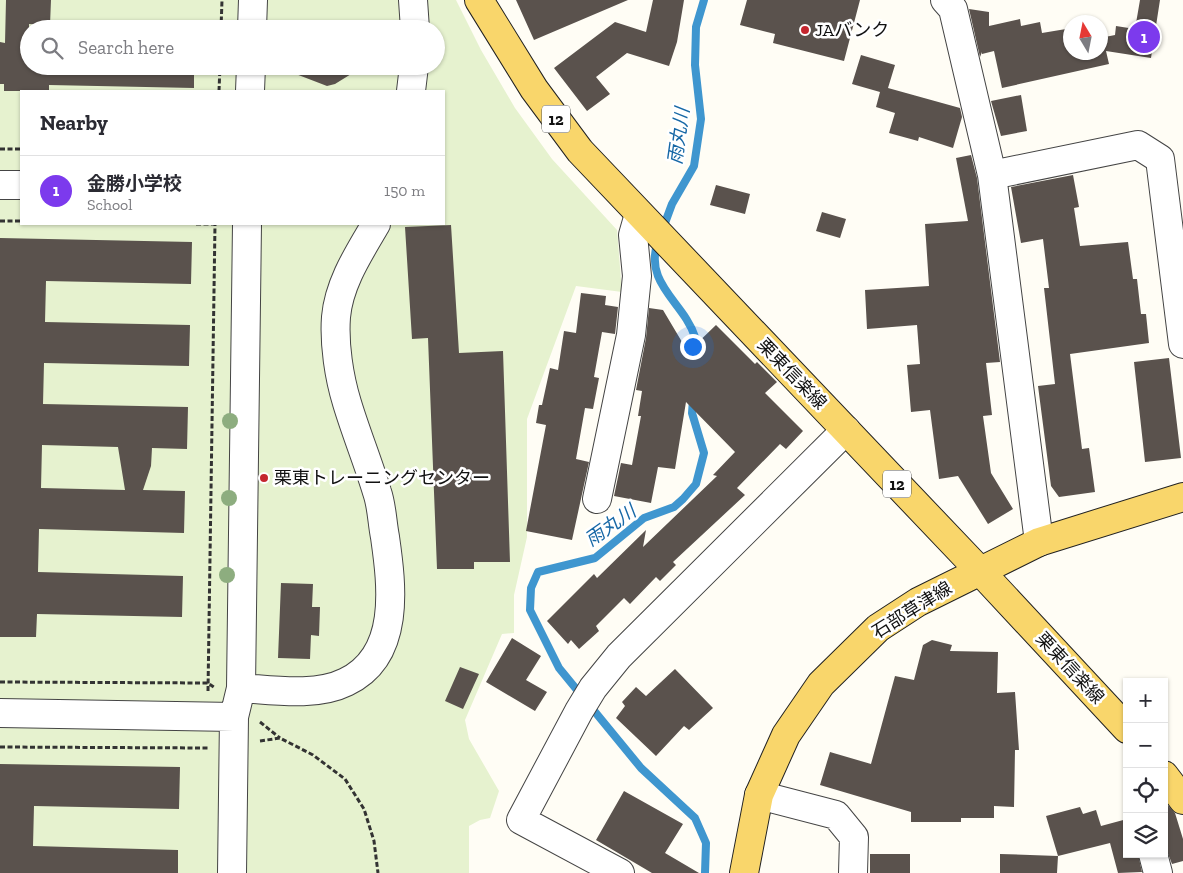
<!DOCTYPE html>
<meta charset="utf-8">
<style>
:root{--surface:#fff;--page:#f2f2f3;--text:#2b2b33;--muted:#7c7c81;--line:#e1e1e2;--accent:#7c3aed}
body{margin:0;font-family:"Zilla Slab","Noto Sans JP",serif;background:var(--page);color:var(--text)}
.controls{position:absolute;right:15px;bottom:15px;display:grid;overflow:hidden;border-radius:0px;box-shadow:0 1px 4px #0004}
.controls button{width:45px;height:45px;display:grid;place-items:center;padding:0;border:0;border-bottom:1px solid var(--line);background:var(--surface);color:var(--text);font:25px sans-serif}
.compass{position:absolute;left:1063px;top:15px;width:45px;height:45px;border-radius:50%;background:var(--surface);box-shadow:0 1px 4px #0004;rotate:350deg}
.you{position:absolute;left:692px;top:346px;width:18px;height:18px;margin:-12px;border:4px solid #fff;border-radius:50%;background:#1a73e8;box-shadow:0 0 0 8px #1a73e833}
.badge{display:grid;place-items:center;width:32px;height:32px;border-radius:50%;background:var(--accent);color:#fff;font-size:16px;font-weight:700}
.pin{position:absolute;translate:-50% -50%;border:2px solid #fff;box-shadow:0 1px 5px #0006}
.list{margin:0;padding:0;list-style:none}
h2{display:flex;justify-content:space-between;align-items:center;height:65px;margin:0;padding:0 20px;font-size:21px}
h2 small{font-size:16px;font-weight:400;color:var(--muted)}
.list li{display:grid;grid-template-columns:32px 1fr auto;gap:15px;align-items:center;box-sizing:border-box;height:70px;padding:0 20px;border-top:1px solid var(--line)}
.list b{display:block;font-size:19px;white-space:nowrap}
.list p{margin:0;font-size:16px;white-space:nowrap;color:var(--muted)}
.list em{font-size:16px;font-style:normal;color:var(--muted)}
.icon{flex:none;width:28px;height:28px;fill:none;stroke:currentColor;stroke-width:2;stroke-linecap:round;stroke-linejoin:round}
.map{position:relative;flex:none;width:1183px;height:873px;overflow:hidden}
.search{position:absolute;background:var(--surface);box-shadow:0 1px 4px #0004;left:20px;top:20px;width:425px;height:55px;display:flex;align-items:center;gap:12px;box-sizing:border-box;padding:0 18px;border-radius:28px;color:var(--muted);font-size:19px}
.panel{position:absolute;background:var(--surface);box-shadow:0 1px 4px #0004;left:20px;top:90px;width:425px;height:135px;border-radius:0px}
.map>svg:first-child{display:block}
.pitch{fill:#e6f2cf;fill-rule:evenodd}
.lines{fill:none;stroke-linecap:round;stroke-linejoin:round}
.stream{stroke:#3f96cf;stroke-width:8}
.building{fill:#5a524d;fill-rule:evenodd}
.minor-casing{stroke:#444;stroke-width:30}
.major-casing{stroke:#222;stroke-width:30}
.path{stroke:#333;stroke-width:3;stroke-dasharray:5 2.5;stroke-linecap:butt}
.minor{stroke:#fff;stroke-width:28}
.major{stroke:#f9d66b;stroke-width:28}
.tree{fill:#8dad7f}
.poi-dot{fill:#c4262e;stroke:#fff;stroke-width:2}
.labels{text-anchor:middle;stroke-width:5;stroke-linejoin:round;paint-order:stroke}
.shield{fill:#fff;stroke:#585858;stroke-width:1}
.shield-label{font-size:16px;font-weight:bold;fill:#111}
.poi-label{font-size:18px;fill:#111;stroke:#fff;text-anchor:start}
.street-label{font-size:18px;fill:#111;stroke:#fff}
.water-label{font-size:19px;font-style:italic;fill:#1768a6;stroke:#fff}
</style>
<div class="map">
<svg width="1183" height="873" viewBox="0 0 1183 873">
<rect width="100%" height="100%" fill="#fffdf5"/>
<!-- pitch -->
<path class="pitch" d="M0,0H456L481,50L515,108L552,159L617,230L622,292L576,286L527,419V537L514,595V633L502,634L465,720L469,739L499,791L490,818L480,820L469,826V873H0ZM29,29H436V66H29ZM21,91H444V224H21Z"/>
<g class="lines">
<!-- stream -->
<path class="stream" d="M662,231L672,204L694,166L701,119L695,65L696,27L704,0
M658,241C643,284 684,302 695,337C697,342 697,348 697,353
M693,399L692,413L704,453L696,484L683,499L674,507L644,518L595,558L538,572L531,588L530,610L559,668L641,768L695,818L706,843L705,873"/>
</g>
<!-- building -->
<path class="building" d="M6,0H51L50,25L29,24V66H194V88L49,85V91H4V84H0V42L5,43Z
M516,0H628L534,40Z
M653,0H684L677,42L669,66L627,53L596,77L610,94L587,111L554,68L615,22L646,32Z
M747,0H860L844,61L773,43L775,34L740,25Z
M1140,0H1160L1151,58L1106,51L1109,64L1002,88L994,51L982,54V52L980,57L969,9L989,12V26L1020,19L1021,26L1040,22L1042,33L1066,29L1068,39L1070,38V52H1100V38L1115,35L1116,26L1135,29Z
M861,55L895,65L888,88L960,108L962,117L953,148L919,137L918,141L889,133L895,113L876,107L880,92L852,84Z
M275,66H364L335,84L327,86Z
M1021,95L1027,131L1001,136L991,101Z
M971,155L977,178L1000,362L986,363L992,415L983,416L991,473L1013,509L988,524L958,476L939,479L930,410L911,412L907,365L920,364L917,325L867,329L865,290L929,286L925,224L968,221L956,158Z
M1073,175L1079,207L1074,208L1080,246L1128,242L1133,279H1137L1141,314H1146L1149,343L1070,354L1082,449L1089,448L1095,492L1059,497L1051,486L1038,386L1055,384L1044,288H1049L1043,239L1021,243L1011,187Z
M716,185L750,194L745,214L710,205Z
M822,212L846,219L840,238L816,231Z
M451,225L459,353L503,351L510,562H474V569H437L428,338L412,339L405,227Z
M0,238L192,242L191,284L46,281L45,322L190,325L189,366L44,363L43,404L188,407L187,449L152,448L151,466L143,490L185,491L184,533L39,529L38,572L183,576L182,617L37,614L36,637H0ZM42,445L118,447L125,490L41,488Z
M581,293L606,296L605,305L618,307L615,334L602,332L594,377L599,378L593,409L585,408L576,459L589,462L572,540L526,531L546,425L536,423L539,405H542L550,368L558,370L564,331L576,333Z
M649,308L663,310L688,352L716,325L755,364L757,362L777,382L765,393L803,431L786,449L780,444L737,488L745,495L673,562L676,565L660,581L656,577L630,604L624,598L596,626L599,631L579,649L571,640L568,644L547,621L594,574L597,578L646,530L643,547L717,476L713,475L735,452L686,402L675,469L658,467L651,503L614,496L621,463L632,465L641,416H638L642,391L636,390L646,338Z
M1169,358L1181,458L1145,462L1134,362Z
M281,583L313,584L312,607H320L319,636L311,635L310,659L278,658Z
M512,638L541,656L526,680L547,692L535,711L486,682Z
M932,640L952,645L950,651L998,652L997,693L1015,692L1019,750H1015L1014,807L994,806V818H961V822H911V812L820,785L830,752L871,764L895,676L914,680L923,645Z
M460,667L479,674L463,709L445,701Z
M675,669L713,708L689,730L684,726L656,756L616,718L625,706L622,702L636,687L646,696Z
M0,764L180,767L179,809L34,806L33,846L178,850V873H0Z
M624,791L683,824L665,853L699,873H652L596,840Z
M1164,801L1175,813L1183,839V861L1172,864L1164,843Z
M1080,807L1083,814L1096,810L1101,826L1127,819V854H1138L1142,872L1118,873L1110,843L1058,856L1057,873H1000V854L1058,856L1046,816Z
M870,854H910V873H870Z"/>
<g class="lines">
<!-- minor casing -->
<g class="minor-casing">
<path id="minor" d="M413,0L415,29
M945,0L953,9L992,175L1039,542
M252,29L253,0
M250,91L251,66
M411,91L414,66
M992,175L1138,145L1160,159L1183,344
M0,185H21
M597,499L631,335L637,276L633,235L639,214
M241,688C273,690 316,697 346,682C401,656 392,586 385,537C382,522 382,506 377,492C368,462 356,433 347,403C339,377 334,344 336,317C339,283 359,253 376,224
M0,713L234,717
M759,795L836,815L854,837L853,873
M1153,854L1158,873
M232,873L234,717L241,688L247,224
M620,873L521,820L579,711L593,688L619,656L846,430"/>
</g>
<!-- major casing -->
<g class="major-casing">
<path id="major" d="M479,0L534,89L580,151L979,570L1127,729
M1164,775L1183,800
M744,873L759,795L786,735L821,684L878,628L918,602L1039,542L1183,497"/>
</g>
<!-- path -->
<path class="path" d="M221,29L222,0
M219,91L220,66
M0,149H21
M0,221H21
M196,224H215
M0,682L208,683L215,688
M208,691L215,224
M260,722L280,738
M260,741L280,738L313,755L345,779L364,809L374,841L378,873
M0,747L209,748"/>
<!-- minor -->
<use href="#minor" class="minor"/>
<!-- major -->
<use href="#major" class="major"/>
</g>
<!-- trees -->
<g class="tree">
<circle cx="230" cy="421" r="8"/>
<circle cx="229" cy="498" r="8"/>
<circle cx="227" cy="575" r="8"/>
</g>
<!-- markers -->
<g class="poi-dot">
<circle cx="805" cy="30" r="5"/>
<circle cx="264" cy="478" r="5"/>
</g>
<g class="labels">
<!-- shield labels -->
<g class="shield">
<rect x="542" y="105.5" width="28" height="27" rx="4"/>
<rect x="883" y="470.5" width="28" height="27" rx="4"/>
</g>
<g class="shield-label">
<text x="556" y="125">12</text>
<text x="897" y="490">12</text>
</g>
<!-- poi labels -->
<g class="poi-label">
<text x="815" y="36">JAバンク</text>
<text x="274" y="484">栗東トレーニングセンター</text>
</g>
<!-- street labels -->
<g class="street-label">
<text transform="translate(792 374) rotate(46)" y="6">栗東信楽線</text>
<text transform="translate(912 610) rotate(-32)" y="6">石部草津線</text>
<text transform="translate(1070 668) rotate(47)" y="6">栗東信楽線</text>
</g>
<!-- water labels -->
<g class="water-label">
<text transform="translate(678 136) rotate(-82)" y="7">雨丸川</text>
<text transform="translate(610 525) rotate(-35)" y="7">雨丸川</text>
</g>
</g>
</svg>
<div class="controls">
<button>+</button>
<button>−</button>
<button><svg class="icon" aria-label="locate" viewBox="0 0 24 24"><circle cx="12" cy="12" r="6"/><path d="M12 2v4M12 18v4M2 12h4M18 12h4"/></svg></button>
<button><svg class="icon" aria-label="layers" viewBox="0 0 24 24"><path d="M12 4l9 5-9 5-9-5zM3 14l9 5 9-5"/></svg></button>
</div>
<svg class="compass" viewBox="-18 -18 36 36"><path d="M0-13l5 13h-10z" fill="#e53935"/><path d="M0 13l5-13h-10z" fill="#7c7c81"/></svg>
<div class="you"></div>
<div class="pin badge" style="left:1144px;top:37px">1</div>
<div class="search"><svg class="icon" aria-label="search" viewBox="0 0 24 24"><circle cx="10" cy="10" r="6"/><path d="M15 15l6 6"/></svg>Search here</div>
<section class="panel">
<h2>Nearby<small></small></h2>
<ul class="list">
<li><span class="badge">1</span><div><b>金勝小学校</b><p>School</p></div><em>150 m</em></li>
</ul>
</section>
</div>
